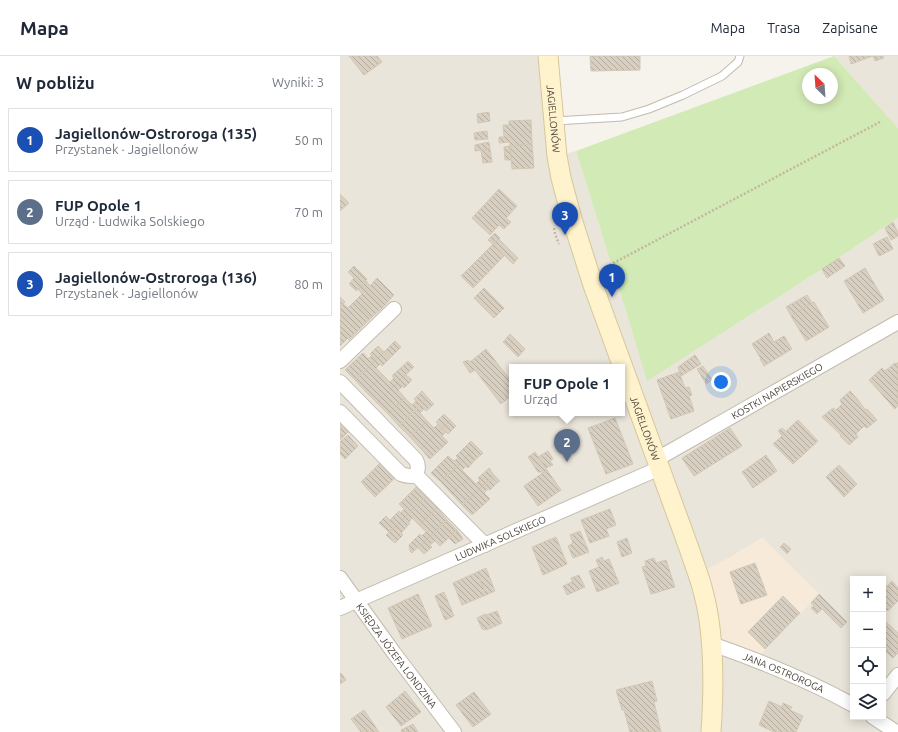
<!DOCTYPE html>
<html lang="pl">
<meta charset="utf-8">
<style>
:root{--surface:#fff;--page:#f2f2f3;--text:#1f2937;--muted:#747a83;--line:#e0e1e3;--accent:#2563eb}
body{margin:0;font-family:Ubuntu,sans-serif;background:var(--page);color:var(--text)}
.controls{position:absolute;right:12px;bottom:12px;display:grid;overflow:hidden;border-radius:0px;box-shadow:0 2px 10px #0003}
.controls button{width:36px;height:36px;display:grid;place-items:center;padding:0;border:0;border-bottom:1px solid var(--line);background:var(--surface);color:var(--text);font:20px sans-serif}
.compass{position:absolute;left:462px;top:12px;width:36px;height:36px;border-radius:50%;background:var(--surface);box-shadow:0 2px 10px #0003;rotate:335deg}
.you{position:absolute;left:381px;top:326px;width:14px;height:14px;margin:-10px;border:3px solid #fff;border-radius:50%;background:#1a73e8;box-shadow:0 0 0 6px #1a73e833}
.badge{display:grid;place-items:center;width:26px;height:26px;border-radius:50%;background:var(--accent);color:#fff;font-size:13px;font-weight:700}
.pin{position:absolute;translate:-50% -33px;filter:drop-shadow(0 1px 2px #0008)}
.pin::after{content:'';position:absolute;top:21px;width:14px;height:12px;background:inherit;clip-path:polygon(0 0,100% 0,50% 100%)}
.popup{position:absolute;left:169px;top:308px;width:116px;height:52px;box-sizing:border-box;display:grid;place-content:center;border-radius:0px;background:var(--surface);filter:drop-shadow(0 1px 3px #0005);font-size:13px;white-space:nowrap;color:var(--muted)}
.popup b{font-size:15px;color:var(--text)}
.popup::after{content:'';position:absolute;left:50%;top:100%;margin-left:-8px;border:8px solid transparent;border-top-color:var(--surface)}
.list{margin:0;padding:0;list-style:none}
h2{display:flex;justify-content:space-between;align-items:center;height:52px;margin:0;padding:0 16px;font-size:17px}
h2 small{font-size:13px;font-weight:400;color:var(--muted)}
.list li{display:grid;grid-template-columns:26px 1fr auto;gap:12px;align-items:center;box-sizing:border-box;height:64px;margin:0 8px 8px;padding:0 8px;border:1px solid var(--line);border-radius:0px}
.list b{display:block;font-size:15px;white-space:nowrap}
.list p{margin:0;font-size:13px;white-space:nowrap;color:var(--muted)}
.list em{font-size:13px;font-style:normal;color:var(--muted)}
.icon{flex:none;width:22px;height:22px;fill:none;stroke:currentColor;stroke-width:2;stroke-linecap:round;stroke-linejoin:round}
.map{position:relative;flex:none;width:558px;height:676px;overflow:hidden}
header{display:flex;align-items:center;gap:24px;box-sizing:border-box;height:56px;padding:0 20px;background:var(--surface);border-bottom:1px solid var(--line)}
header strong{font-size:19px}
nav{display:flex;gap:22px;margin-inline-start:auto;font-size:14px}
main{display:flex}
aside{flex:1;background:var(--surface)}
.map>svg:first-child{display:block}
.residential{fill:#eae5da;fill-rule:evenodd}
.commercial{fill:#f7ead8}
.green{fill:#d2eab5;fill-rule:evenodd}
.building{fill:url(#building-back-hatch);stroke:#d3c7b4}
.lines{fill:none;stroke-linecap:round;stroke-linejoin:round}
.lane-casing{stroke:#c2bbae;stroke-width:9}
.street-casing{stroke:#c2bbae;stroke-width:16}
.secondary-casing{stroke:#d6c79b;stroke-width:21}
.path{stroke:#c4b79f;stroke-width:2.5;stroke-dasharray:2 2;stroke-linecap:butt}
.lane{stroke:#fff;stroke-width:7}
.street{stroke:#fff;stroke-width:14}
.secondary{stroke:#fff3cd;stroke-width:19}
.labels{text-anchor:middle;stroke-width:4;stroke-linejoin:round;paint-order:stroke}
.street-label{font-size:10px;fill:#4b4439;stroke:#fff}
</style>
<header>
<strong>Mapa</strong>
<nav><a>Mapa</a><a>Trasa</a><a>Zapisane</a></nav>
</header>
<main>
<aside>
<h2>W pobliżu<small>Wyniki: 3</small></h2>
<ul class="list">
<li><span class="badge" style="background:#1a4fb4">1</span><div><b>Jagiellonów-Ostroroga (135)</b><p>Przystanek · Jagiellonów</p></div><em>50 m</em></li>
<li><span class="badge" style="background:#5c6f8a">2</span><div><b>FUP Opole 1</b><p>Urząd · Ludwika Solskiego</p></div><em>70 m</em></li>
<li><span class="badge" style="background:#1a4fb4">3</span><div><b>Jagiellonów-Ostroroga (136)</b><p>Przystanek · Jagiellonów</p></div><em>80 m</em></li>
</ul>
</aside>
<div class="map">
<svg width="558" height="676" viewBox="0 0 558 676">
<defs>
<pattern id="building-back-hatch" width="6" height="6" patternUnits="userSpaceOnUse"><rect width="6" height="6" fill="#d8cfc1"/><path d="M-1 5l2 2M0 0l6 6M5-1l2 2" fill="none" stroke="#b1aa9e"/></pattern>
</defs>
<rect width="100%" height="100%" fill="#f6f3ec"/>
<!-- residential -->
<path class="residential" d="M0,0H208L217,100L236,95L289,265L307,324L482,213L558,162V676H0ZM172,311H282V357H172ZM422,482L479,538L415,604L394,499ZM513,523H543V661H513Z
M494,0H558V72Z"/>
<!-- commercial -->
<path class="commercial" d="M423,482L479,538L415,604L372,588L358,518L394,499Z"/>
<!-- green -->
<path class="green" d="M494,0L558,72V162L482,213L307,325L289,265L236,95ZM468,18H492V42H468Z"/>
<!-- building -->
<path class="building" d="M9,0H37L42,6L24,19Z
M250,0H300V14L251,15Z
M509,0H533L511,8Z
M533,0H543L544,2L535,5Z
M149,56L150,65L138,67L137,58Z
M191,64L192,88L170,90V86L159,87V81H164L163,69H169V65Z
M147,75L148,83L135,84L134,77Z
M149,86L150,93L135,95V89Z
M192,88L194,112L172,113L170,90Z
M170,90L171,104H165L164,91Z
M150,93L152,106L143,107L141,94Z
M159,133L177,150L166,162L171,166L164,173L159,169L150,179L132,162Z
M0,138L9,147L0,155Z
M553,166L558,177V180L551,184L545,172Z
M155,177L160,182L153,188L148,184Z
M547,181L553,193L539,200L533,188Z
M159,183L178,202L173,208L153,188Z
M153,188L164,200L133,232L121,220Z
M499,202L505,210L487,222L482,213Z
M14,210L27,223L22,230L8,216Z
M525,212L544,244L523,257L504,225Z
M14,222L22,230L16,235L9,228Z
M37,222L54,239L43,251L22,230L26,225L30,230Z
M22,230L43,251L31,262L15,245L22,238L18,233Z
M144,232L164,252L154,262L134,242Z
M467,239L472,247L451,260L446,251Z
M0,241L5,246L0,251Z
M15,245L31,262L20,273L0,253V251L3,248L8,252Z
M474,246L489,271L466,285L451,260Z
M0,253L20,273L9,284L0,275Z
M0,275L8,282L0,290Z
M429,277L434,286L444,280L452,293L424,310L420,303H421L412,288Z
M170,278L185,293L178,301L163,286Z
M55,285L61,291L50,302L44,296Z
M38,290L44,296L36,304L30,298Z
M146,293L172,326V339L161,348L135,314L130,317L123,306L128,304L130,306Z
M44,296L50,302L42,310L40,308L36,312L43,319L26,336L15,324Z
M23,297L28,303L32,299L36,304L15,324L5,314Z
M355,299L361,308L341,320L338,311Z
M68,305L74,311L58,326L52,320Z
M558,306V349L555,353L529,324L542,312L545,315L555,307L556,308Z
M363,310L372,324L366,328L357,313Z
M339,316L345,332L349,331L352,339L349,340L354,355L331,363L317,324Z
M43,319L50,326L54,322L58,326L37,347L26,336Z
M66,319L72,324L64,332L58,326Z
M58,326L62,331L58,334L65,342L48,358L37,347Z
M82,335L88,342L80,349L74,343Z
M510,335L520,346V347L526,354L527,353L537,364L527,372L524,370L516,378L518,381L509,389L500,380L501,379L482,361L493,352L496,354L502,348L500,344Z
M65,342L72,349L76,345L80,349L59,370L48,358Z
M88,342L94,348L86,355L80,349Z
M80,349L84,353L80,357L87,365L70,381L59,370Z
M104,358L110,364L102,372L96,366Z
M275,362L293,408L266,418L248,372Z
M110,364L116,370L108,378L102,372Z
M458,364L478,385L453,408L433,388L442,380L438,375L442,372L446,375Z
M0,365L9,375L0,384Z
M87,365L94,372L98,368L102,372L81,393L70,381Z
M102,372L106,376L102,380L108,386L90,403L81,393Z
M390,372L402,390L354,420L342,402Z
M8,379L18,390L5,403L0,398V386Z
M131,385L137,391L130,398L124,392Z
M137,391L143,397L135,404L130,398Z
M124,392L130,398L122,406L116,400Z
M208,395L213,403L210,405L213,409L206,412L198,401Z
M195,396L207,414L203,417L202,416H198L188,401Z
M130,398L135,404L128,412L126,410L122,414L129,421L112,438L101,426Z
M426,399L437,415L413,432L402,416Z
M108,400L114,405L118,402L122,406L101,426L91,417Z
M40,407L55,422L35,441L21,426Z
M499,409L517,428L504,441L486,421Z
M149,412L154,419L152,421L146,415Z
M207,414L221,434L198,450L184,430Z
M146,415L152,421L122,449L112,438L129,421L136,428L140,424L138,422Z
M154,419L160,425L157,427L152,421Z
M152,421L157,427L150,434L148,433L144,437L150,443L132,459L122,449Z
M76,431L86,441L57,469L51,463L59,455L61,457L64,453L59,448Z
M86,441L97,452L79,469L72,462L69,466L70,467L63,475L57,469Z
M97,452L107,464L72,497L70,495L69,489L80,478L82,480L86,476L79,469Z
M270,453L276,469L266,473L269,480L250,487L241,464Z
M46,460L50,464L51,463L57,469L49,476L39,467Z
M107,464L117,474L100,490L95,485L90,489L92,491L84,498L78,492Z
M57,469L63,475L61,477L63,479L55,487L46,479Z
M117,474L123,483L115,488L109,482Z
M240,475L249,496L233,502L228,490L233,487L230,479Z
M216,481L227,508L203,519L192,491Z
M287,482L292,497L282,501L277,486Z
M444,487L451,493L447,498L440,491Z
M262,501L264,505L269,503L279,527L257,536L249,515L259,511L256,504Z
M314,502L316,507L326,504L335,531L311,538L302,511L306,510L305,505Z
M415,507L427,539L401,548L390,516Z
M146,512L155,535L146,539L137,516Z
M137,516L146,539L122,549L113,527Z
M239,519L245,531L227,539L223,530L232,526L231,522Z
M552,525L558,532V545L548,555L543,550V534Z
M104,536L114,560L105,564L95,540Z
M78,538L92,570L62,583L48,552Z
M479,538L507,566L501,572L482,553L477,558L471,552L474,550L471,547Z
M443,540L460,557L425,593L408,576Z
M157,555L162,567L151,572L146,559Z
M145,558L151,572L146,574L142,573L137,562Z
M543,563L558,577V597L553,602L543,593Z
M1,617L6,624L0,628V618Z
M312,625L317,645L314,646L321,676H290L284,654H282L276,634Z
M65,635L81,656L61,670L46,651Z
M134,636L151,658L133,671L116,649Z
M429,645L442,651L443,647L452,651L450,654L463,660L456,676H434L419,669Z
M24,654L39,676H21L11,663Z
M73,668L78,676H62L61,674Z"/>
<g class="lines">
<!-- lane casing -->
<g class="lane-casing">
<path id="lane" d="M215,65L282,61L309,53L343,39L382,20L398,6L400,0"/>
</g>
<!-- street casing -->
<g class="street-casing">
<g id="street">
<path d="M0,305L54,253"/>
<path d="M0,326L76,404C79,410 78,413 76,419"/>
<path d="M0,356L61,418C66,420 70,421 76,419"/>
<path id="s1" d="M317,403L558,266"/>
<path d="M76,419L145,489"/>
<path id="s2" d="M0,522L54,597L114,676"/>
<path id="s3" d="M0,552L320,412"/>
<path id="s4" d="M372,588C420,605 468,624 513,649"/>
<path d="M543,638L558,619"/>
<path d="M533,661L556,676"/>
</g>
</g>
<!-- secondary casing -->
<g class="secondary-casing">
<g id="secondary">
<path id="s5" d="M208,0L217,100L221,122L232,163L253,229L350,495C354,508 360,522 363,535C375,578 374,632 371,676"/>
</g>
</g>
<!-- path -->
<path class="path" d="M214,172L215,178L219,188
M266,211L540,66"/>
<!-- lane -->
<use href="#lane" class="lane"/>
<!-- street -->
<use href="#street" class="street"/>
<!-- secondary -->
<use href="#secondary" class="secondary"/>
</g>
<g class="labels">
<!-- street labels -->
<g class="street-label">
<text dy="4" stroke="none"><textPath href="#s5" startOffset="63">JAGIELLONÓW</textPath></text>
<text dy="4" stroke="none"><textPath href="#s1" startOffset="138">KOSTKI NAPIERSKIEGO</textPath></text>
<text dy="4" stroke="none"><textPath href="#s5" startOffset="387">JAGIELLONÓW</textPath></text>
<text dy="4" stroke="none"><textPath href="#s3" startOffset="175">LUDWIKA SOLSKIEGO</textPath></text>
<text dy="4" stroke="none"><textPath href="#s2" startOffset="96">KSIĘDZA JÓZEFA LONDZINA</textPath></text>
<text dy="4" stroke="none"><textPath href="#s4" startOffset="77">JANA OSTROROGA</textPath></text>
</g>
</g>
</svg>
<div class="controls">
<button>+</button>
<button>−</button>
<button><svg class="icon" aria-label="locate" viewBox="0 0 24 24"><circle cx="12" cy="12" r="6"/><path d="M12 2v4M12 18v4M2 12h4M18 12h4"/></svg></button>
<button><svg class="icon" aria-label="layers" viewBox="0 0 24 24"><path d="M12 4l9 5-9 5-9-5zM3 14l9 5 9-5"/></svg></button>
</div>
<svg class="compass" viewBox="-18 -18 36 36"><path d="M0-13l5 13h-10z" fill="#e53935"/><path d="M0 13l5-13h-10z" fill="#747a83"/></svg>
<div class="you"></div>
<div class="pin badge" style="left:272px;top:241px;background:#1a4fb4">1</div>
<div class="pin badge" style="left:227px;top:406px;background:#5c6f8a">2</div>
<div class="popup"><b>FUP Opole 1</b>Urząd</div>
<div class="pin badge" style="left:225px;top:179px;background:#1a4fb4">3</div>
</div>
</main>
